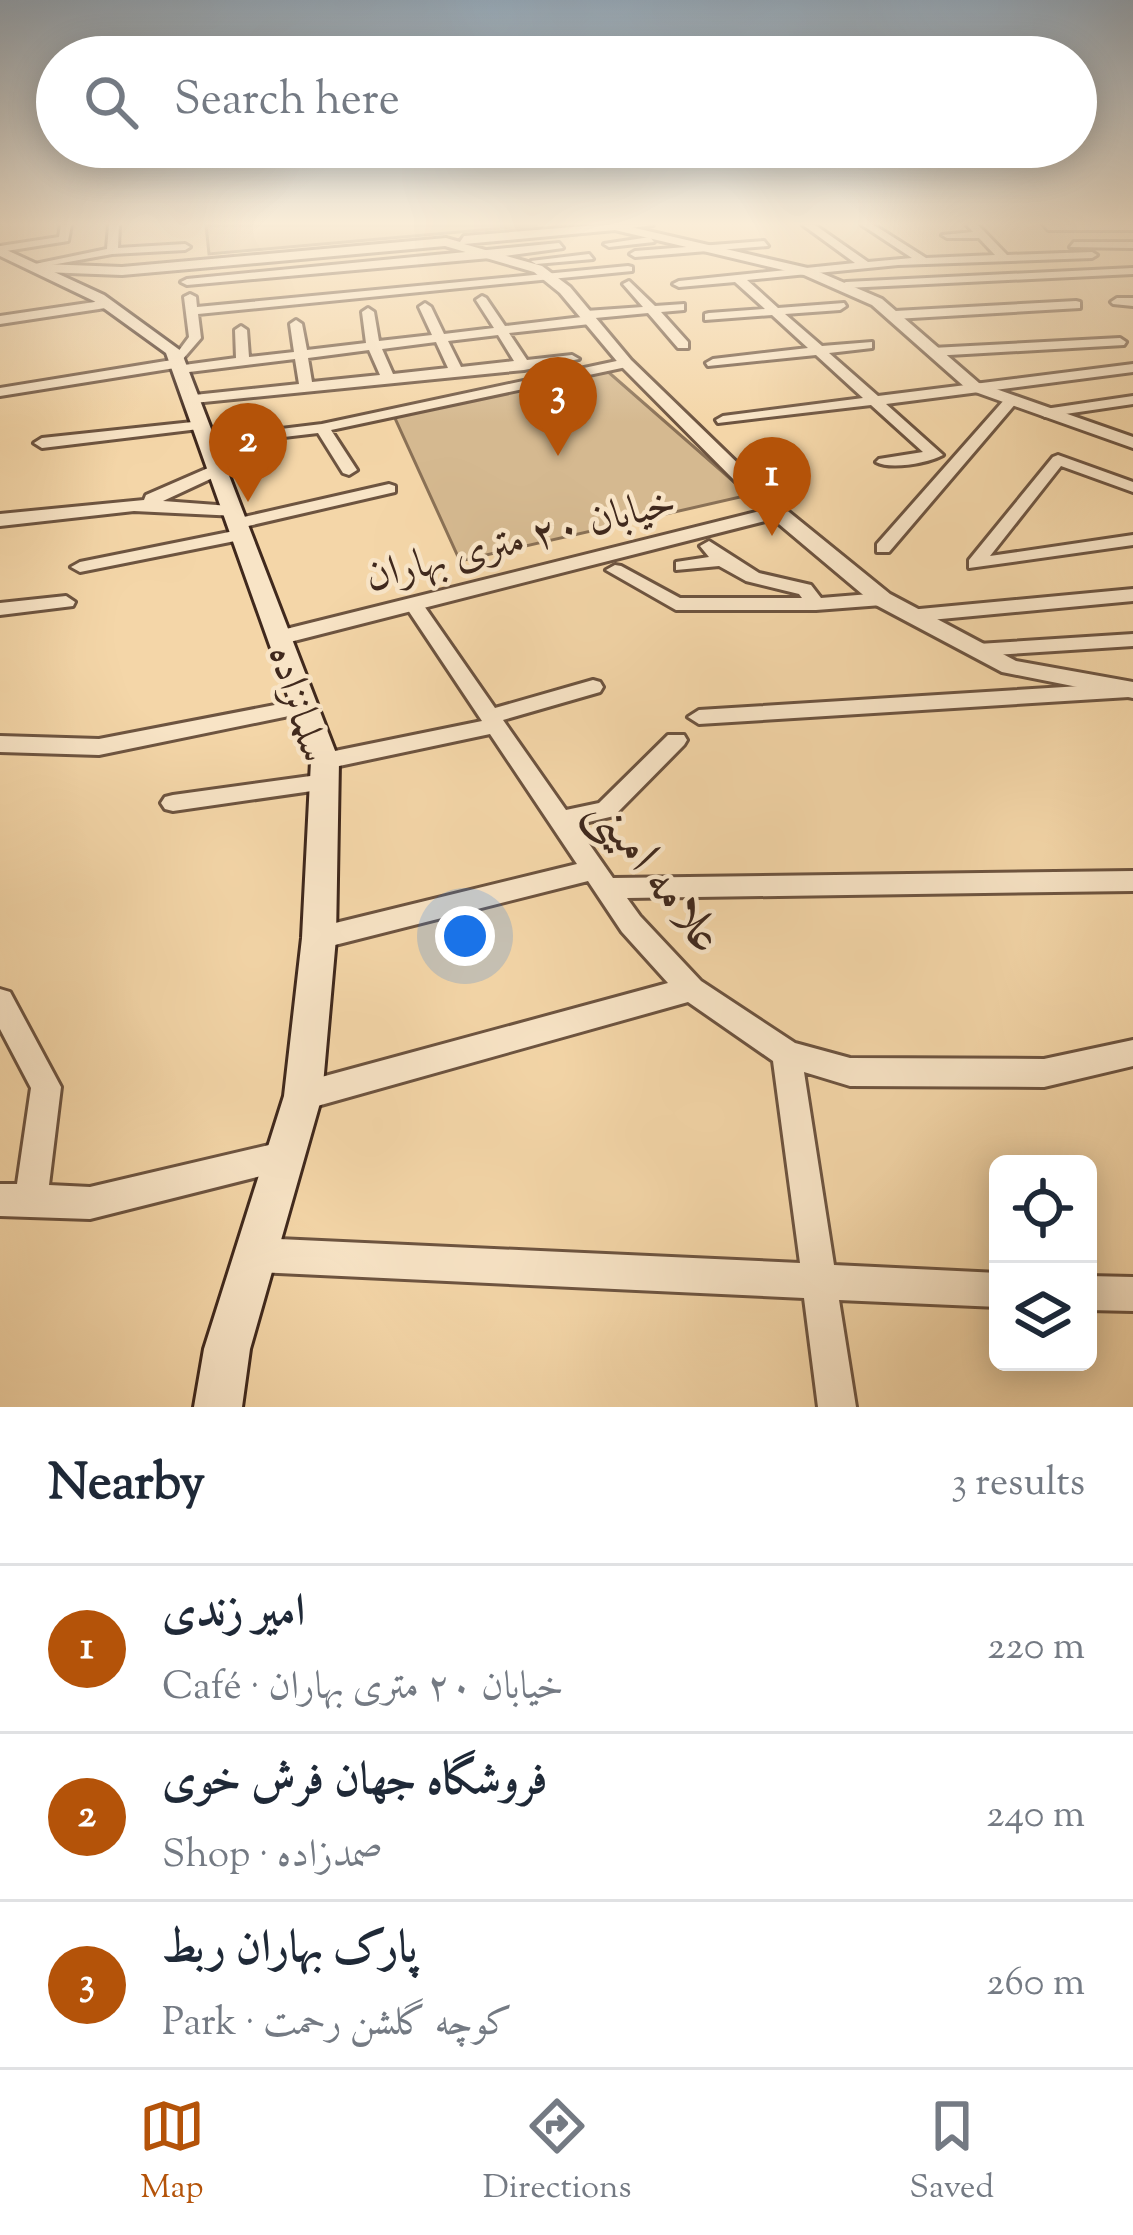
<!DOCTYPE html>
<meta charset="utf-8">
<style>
:root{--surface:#fff;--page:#f6f6f7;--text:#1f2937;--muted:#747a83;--line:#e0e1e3;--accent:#b45309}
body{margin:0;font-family:"Sorts Mill Goudy",Amiri,serif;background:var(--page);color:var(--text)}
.controls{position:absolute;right:36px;bottom:36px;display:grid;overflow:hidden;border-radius:18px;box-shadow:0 6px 30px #0003}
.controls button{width:108px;height:108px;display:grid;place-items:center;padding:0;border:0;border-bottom:3px solid var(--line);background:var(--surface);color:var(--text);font:60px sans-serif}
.you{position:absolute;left:465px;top:936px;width:42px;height:42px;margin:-30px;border:9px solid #fff;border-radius:50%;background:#1a73e8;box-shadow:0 0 0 18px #1a73e833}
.badge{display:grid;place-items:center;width:78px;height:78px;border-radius:50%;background:var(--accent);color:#fff;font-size:39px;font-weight:700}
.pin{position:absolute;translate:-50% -99px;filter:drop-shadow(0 3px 6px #0008)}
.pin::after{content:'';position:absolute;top:63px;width:42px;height:36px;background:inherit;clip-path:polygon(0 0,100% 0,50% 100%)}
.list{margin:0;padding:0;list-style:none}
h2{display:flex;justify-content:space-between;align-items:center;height:156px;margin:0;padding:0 48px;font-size:51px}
h2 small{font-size:39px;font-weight:400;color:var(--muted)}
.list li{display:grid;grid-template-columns:78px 1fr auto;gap:36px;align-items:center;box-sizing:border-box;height:168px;padding:0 48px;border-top:3px solid var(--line)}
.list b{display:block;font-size:45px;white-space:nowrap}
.list p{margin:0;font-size:39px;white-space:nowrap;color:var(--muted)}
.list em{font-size:39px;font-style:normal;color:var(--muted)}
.icon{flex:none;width:66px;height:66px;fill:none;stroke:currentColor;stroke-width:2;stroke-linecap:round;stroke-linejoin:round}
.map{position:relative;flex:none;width:1133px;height:1407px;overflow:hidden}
.search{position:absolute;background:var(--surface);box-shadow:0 6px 30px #0003;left:36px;right:36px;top:36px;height:132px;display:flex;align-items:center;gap:30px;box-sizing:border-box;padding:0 42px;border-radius:66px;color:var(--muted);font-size:45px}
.sheet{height:660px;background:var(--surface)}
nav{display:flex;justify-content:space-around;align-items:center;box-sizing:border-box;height:168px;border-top:3px solid var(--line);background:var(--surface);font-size:33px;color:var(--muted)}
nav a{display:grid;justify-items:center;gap:6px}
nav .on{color:var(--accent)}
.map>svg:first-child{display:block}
.green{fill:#d5b990;stroke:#8a7156;stroke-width:3}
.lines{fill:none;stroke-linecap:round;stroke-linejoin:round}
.minor-casing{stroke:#6d5440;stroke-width:6}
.tertiary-casing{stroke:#6d5440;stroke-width:6}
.secondary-casing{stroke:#40291d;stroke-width:6}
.minor{fill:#f8e4c6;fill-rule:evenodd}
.tertiary{fill:#f8e4c6;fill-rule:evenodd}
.secondary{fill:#f8e4c6;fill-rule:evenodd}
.labels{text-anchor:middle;stroke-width:9;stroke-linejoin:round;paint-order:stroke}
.street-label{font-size:42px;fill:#40291d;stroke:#f8e4c6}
.near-street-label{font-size:51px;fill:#40291d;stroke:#f8e4c6}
</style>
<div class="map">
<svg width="1133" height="1407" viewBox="0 0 1133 1407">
<rect width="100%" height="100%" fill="#f4d6a8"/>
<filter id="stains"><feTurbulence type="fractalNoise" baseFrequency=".00167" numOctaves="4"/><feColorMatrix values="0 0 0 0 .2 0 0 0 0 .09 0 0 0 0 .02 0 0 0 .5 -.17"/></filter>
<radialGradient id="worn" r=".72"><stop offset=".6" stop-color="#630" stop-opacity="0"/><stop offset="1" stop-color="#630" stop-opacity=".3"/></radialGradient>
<!-- green -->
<path class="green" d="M206,225H538L209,254Z
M606,370L749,495L460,561L394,416Z"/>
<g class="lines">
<!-- minor casing -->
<g class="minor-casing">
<path id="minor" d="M61,225H71L68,241L0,252V246L59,237Z
M109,225H119L118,248L185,244L190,247L185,250L112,254L35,268L30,265L107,249Z
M611,225H653L615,230Z
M803,225H815L868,262L912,258L862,225H874L926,258L995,255L979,238H947L942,235L973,232L967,225H978L1007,255L1092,252L1097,255L1092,258L898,265L747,280L778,308L844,303L846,306L840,310L785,314L822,346L872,342V348L829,353L878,396L1133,364V372L886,404L943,455C928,463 891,470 876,462L879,459L923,452L871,405L718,423L716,420L723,416L863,398L816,355L708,366L706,363L713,359L808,348L772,315L705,320V314L709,313L765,309L735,282L679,287L673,284L679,281L855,263Z
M1044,225H1133V230H1048Z
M650,237L654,242L609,247L604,244Z
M764,241L768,246L635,257L630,254L635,251Z
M1074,242H1133V248L1070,247Z
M559,243L563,248L490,258L187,285L181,282L187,279Z
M589,254L593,259L536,264L531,261Z
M628,266L632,267V271L198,314L201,338L182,360L184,365L236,358L235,330L241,326L247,330L249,357L294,352L290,324L296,320L302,324L307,350L366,343L362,312L368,308L374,312L379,341L432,335L419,307L425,303L431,307L444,334L494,328L476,300L482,296L486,298L505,326L582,317V312L586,311L643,307L623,284L629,281L655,306L684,304V310L661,312L688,342V348H678L648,313L595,318L594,323L590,324L509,333L527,360L572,355L579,359L524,370L194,403L187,399L194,395L299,384L295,359L181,373L175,368L0,396V388L172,360L189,337L184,297L190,294L196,297L197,307ZM498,335L514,361L461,367L448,341ZM436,342L448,368L393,374L382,349ZM369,350L380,375L312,382L308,358Z
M1133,268V274L846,288L840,285L846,282Z
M1117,298H1133V306L1113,304L1111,302Z
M108,300L114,304L112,307L0,324V316Z
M1076,301L1080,302V308L895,319L889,315L895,311Z
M1120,338L1126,342L1124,345L932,356L926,352L932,348Z
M626,359L633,363L631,366L331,430L357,470L349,475L343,473L318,433L207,446L200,442L207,438L322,424Z
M1133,396V404L1045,417L1038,413L1045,409Z
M1005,399L1017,402L889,552H877V544Z
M202,421L209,425L207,428L42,448L34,443L42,438Z
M1058,455L1133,482V492L1061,466L990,556L1133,535V545L969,568V560L1053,457Z
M389,484L395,486V492L235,529L227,524L235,519Z
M239,530L245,531V539L80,572L71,567L80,562Z
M709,541L759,573L811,585L821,598L882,593L891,599L882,605L816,610H676L606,570L615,565L621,566L680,598H802L799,594L746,581L719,566L676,570V562L709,557L700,546Z
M1133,589V601L909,622L900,616L909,610Z
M66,596L75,602L73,606L0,615V603Z
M413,598L420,600L495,708L593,680L600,682L603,687L600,692L503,720L566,810L599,803L668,735H684L687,740L684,745L614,816L576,825L613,878L1133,871V891L627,898L640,916L701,981L795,1043L850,1058L1044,1059L1133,1040V1066L1044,1087L850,1086L804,1072L834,1265L998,1273V1307L839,1300L856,1407H818L804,1298L257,1272L245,1267L240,1255L245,1243L257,1238L800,1263L773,1061L688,1002L303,1110L292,1106L288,1096L292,1086L303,1082L668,983L622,932L588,881L319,949L310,946L306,938L310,930L319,927L577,864L490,734L325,769L317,767L314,761L317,755L325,753L482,721L404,604Z
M1133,634V646L978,656L968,650L978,644Z
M1129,683L1133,684V696L1129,697L699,724L688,717L699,710Z
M306,699L317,706L313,711L99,755L0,752V736L99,739Z
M325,774L333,776L336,782L333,788L173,811L165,809L161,803L165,797L173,795Z
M0,989L10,992L61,1087L49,1185L90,1187L286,1141L297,1145L302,1156L297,1167L90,1219L0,1216V1184H17L31,1088L0,1029Z
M1088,1276L1133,1277V1311L1088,1310Z"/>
</g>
<!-- tertiary casing -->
<g class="tertiary-casing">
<path id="tertiary" d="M597,225H622L812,269L882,299L979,383L1133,437V448L967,389L872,305L804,275L615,230L464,244L542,266L570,287L631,360L784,508L890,594L1016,661L1133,682V698L1002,672L874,604L773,519L282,644L274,642L271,637L274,632L764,510L621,366L560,293L534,272L445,246L122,275L43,272L37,268L43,264L122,267L446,238L460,242L464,236Z
M215,465L221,466V474L163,501L230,506L239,512L237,516L134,511L0,526V514L144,500L146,495Z"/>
</g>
<!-- secondary casing -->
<g class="secondary-casing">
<path id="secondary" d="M0,247L104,295L181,351L339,761L336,938L322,1096L250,1349L242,1407H194L204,1349L284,1096L302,938L311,761L166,353L94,301L0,256Z"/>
</g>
<!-- minor -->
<use href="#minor" class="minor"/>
<!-- tertiary -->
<use href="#tertiary" class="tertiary"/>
<!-- secondary -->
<use href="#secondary" class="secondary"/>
</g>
<!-- sky -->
<linearGradient id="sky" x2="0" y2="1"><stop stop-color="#94aabc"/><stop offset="0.53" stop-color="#faedd8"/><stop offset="1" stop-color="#faedd8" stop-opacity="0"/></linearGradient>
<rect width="1133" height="422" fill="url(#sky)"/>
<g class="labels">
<!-- street labels -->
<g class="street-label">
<text transform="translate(520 537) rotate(-14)" y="15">خیابان ۲۰ متری بهاران</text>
<text transform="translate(301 703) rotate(73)" y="15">سلمانزاده</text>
</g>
<!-- near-street labels -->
<g class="near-street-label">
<text transform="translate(658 872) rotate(52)" y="18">علامه امینی</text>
</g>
</g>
<rect width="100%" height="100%" filter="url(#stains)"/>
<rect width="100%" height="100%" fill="url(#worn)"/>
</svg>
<div class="controls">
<button><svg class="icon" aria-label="locate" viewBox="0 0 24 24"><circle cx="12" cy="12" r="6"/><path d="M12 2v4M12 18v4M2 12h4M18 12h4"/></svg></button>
<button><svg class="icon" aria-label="layers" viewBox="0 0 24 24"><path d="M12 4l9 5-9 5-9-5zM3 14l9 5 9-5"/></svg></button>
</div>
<div class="you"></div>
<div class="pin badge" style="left:772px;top:536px">1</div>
<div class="pin badge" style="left:248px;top:502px">2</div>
<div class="pin badge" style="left:558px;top:456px">3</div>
<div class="search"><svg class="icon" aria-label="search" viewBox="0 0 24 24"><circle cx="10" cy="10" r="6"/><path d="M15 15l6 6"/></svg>Search here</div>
</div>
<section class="sheet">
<h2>Nearby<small>3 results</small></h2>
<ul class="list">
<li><span class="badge">1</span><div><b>امیر زندی</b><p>Café · خیابان ۲۰ متری بهاران</p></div><em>220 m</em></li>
<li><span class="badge">2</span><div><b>فروشگاه جهان فرش خوی</b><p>Shop · صمدزاده</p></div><em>240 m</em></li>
<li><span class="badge">3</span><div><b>پارک بهاران ربط</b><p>Park · کوچه گلشن رحمت</p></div><em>260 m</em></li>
</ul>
</section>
<nav>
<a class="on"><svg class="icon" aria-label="map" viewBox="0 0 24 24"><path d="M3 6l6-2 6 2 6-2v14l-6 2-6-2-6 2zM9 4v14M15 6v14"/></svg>Map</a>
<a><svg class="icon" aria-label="directions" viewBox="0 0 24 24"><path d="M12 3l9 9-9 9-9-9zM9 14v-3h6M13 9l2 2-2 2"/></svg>Directions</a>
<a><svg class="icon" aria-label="saved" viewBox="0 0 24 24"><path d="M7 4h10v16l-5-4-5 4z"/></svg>Saved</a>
</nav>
